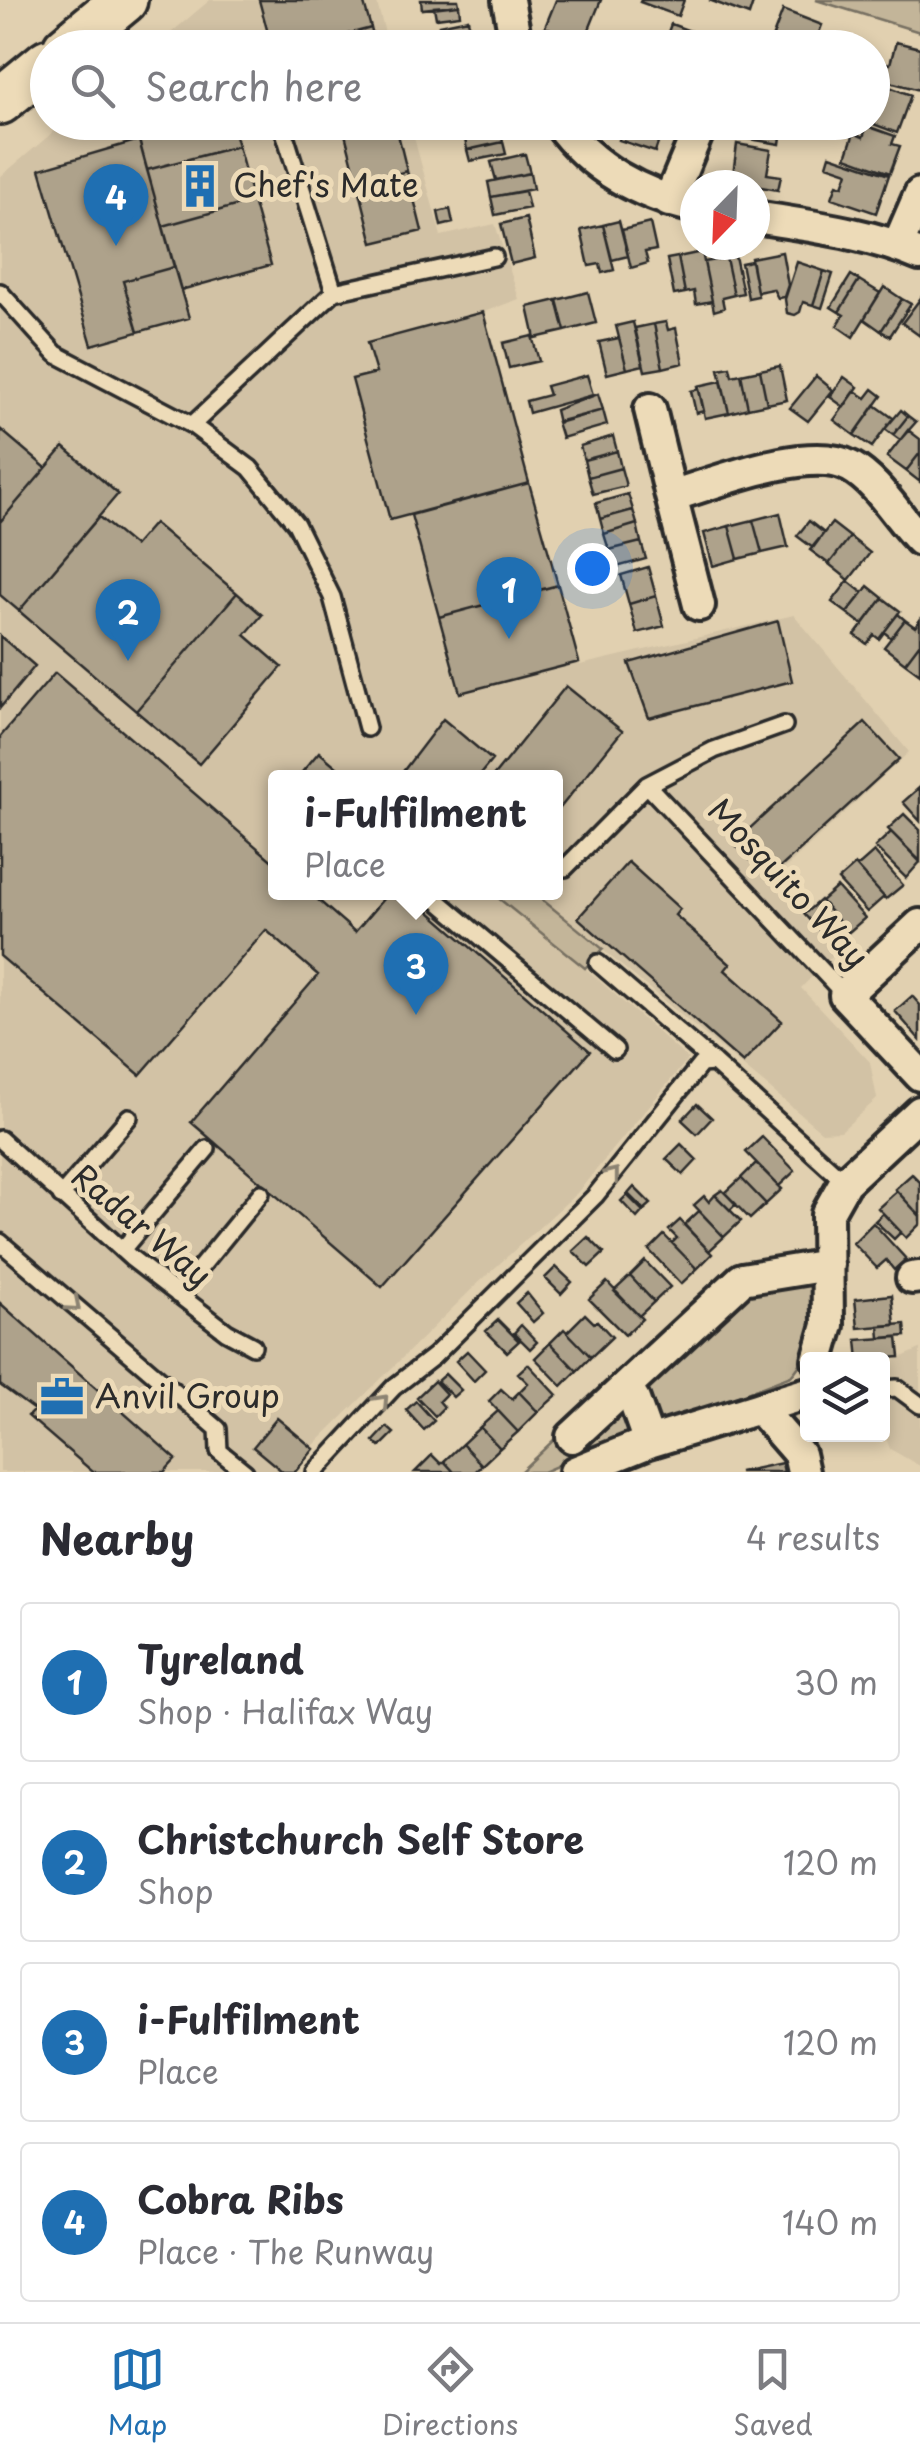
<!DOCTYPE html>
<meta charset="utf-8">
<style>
:root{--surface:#fff;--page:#f2f2f3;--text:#2b2b33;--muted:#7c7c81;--line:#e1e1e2;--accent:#1f6fb2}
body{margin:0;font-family:"Playpen Sans",sans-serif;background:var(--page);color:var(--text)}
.controls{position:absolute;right:30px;bottom:30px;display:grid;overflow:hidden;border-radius:10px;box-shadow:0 5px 15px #0003}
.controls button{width:90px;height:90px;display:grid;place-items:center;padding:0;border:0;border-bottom:2px solid var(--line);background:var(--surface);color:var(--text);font:50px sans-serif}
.compass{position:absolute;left:680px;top:170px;width:90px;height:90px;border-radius:50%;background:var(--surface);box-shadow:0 5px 15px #0003;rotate:203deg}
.you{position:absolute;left:592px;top:568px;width:35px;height:35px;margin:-25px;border:8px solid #fff;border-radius:50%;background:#1a73e8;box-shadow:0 0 0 15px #1a73e833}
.badge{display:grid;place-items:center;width:65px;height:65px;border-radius:50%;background:var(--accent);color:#fff;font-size:32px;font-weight:700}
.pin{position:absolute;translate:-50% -82px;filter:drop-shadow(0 2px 5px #0008)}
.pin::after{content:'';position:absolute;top:52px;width:35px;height:30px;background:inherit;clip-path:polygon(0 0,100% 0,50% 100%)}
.popup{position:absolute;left:268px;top:770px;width:295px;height:130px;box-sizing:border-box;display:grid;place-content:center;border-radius:10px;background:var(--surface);filter:drop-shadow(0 2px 8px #0005);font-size:32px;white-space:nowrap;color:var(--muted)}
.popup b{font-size:38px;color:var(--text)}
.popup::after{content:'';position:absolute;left:50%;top:100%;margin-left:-20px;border:20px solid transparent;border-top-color:var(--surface)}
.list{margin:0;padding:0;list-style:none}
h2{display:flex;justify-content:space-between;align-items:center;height:130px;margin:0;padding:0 40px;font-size:42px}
h2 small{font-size:32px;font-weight:400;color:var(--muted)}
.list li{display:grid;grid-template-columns:65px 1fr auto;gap:30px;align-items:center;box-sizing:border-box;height:160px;margin:0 20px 20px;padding:0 20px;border:2px solid var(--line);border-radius:10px}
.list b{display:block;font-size:38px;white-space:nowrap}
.list p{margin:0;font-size:32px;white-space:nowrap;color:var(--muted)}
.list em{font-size:32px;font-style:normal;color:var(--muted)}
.icon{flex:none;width:55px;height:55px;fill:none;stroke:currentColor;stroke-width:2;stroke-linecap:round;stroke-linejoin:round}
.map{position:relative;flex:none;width:920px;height:1472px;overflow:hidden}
.search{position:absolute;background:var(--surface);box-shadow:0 5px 15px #0003;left:30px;right:30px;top:30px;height:110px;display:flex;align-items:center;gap:25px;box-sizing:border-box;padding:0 35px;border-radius:55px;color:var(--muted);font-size:38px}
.sheet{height:850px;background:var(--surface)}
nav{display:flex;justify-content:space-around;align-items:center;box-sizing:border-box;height:140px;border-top:2px solid var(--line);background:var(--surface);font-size:28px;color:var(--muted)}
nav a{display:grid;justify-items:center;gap:5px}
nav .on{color:var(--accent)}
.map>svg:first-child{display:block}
.built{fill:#d2c2a5}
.green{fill:#c3b599;stroke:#777062;stroke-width:2.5}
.building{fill:#aea28b;stroke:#2b2b2b;stroke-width:2.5}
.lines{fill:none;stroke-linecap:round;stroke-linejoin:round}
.lane-casing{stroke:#2b2b2b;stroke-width:22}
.street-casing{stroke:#2b2b2b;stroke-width:38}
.secondary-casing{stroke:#2b2b2b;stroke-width:52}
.lane{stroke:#eddbb8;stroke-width:15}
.street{stroke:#eddbb8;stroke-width:30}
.secondary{stroke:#eddbb8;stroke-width:45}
.oneway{stroke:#8c8372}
.labels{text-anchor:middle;stroke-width:10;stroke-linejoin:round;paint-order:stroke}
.poi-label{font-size:32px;fill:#2b2b2b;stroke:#eddbb8;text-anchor:start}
.street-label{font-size:32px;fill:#2b2b2b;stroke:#eddbb8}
</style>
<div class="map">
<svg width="920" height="1472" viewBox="0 0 920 1472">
<rect width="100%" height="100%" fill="#e1d0b0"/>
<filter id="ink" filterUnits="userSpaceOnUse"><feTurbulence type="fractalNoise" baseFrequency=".01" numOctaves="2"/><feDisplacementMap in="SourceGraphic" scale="20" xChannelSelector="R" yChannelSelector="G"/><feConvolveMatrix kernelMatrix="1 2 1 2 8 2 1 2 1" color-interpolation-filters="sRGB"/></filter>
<g filter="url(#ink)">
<!-- built -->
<path class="built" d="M210,0H376L389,47L153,48Z
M64,123H410L441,236L495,224L519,299L484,312L580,665L794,615L909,752L771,882L836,952L801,988L870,1062L877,1099L841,1131L822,1132L534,893L556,892V778H276V892L492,893L585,968L688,1059L577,1193L474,1287L312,1447L314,1449L295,1472H0V177Z
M920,1349V1466L890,1449L883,1430L882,1366Z"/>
<!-- green -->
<path class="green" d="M816,0H920V32Z
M492,893H534L603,949L585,968Z
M796,1279L812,1283C815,1315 814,1352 791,1376L673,1421L664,1422L655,1415L646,1396L652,1379L740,1295Z
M621,1408L630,1424L626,1436L543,1472H520L560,1434Z"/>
<!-- building -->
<path class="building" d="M259,0H363L371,28L297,48H272Z
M421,0H458L459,5L422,9Z
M556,0H601L584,42L545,27Z
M641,0H684L678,16L640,2Z
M709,0H754L749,15Z
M459,5L460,15L436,18L434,7Z
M783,10L822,25L817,38L824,41L827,48H788L771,41Z
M468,19L470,30L442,36L439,25Z
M671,24L701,35L696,48H662Z
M371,28L376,48H322L321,41Z
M468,30L471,48H433L431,38Z
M896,42L920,48V90L875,78L879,61L890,64Z
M876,82L911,95L897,133L868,122H872V91Z
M134,122H231L238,146L147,170Z
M375,122H395L407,171L358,184L344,130Z
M441,122H486L447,131L439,127Z
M486,122H499L503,142L467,150L463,128Z
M612,122H664L665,123L655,152L619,140L622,130L610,127Z
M745,122H783L780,144L743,138Z
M867,126L895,136L892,144L900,146L890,173L846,157L854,133L863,137Z
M139,140L174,267L123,281L138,332L92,345L40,169Z
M503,142L506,154L470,161L467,150Z
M737,144L771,150L767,174L781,176L778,190L732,182Z
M238,146L253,201L163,226L147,170Z
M525,154L530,173L496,180L491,162Z
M830,155L889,175L876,213L832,198L837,184L843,186L848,172L827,165Z
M407,171L422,231L373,243L358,184Z
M530,173L533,189L491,197L488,182Z
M525,191L529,208L495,215L491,197Z
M253,201L271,265L181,290L163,226Z
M450,209L453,223L441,226L438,212Z
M526,218L535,258L511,264L501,224Z
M619,221L628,256L612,260L603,225Z
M650,223L656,250L645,252L648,263L631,268L622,230Z
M603,225L614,270L602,273L600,264L589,266L581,230Z
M702,252L712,301L696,304L694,291L685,293L678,257Z
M782,252L788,285L784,297L778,298L773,289L757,292L751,258Z
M735,256L743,293L734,295L726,258Z
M678,257L685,293L674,295L667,259Z
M726,258L734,295L722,298L724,308L714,311L704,262Z
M751,261L758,296L748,298L741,263Z
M797,262L824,271L813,305L803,302L800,312L795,315L787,313L785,299Z
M174,267L189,318L138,332L123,281Z
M824,271L833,274L822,308L813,305Z
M851,275L859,280L839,312L831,307Z
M859,280L880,293L853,337L837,326L844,315L839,312Z
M884,287L902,299L881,331L864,319Z
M588,292L596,323L565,331L557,300Z
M902,299L911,304L890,336L881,331Z
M920,299V336L902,323Z
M557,300L565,331L535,338L528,307Z
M483,312L529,483L390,520L352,379L376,373L367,343Z
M633,322L643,365L627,369L616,326Z
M666,322L668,330L676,328L683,363L663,368L654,324Z
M654,324L663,368L645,371L635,328Z
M532,336L539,361L509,368L503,343Z
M619,338L627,369L607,374L599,342Z
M780,366L787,400L767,404L760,370Z
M730,367L732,376L741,374L748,408L729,413L719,369Z
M760,370L767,404L748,408L741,374Z
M587,375L593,395L529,413L526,401L549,395L546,386Z
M816,376L833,390L808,421L790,408Z
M844,377L858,387L844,407L830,397Z
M721,381L729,413L705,418L698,386Z
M699,389L704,411L696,413L691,391Z
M873,389L882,396L854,435L834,420L855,391L866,398Z
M598,394L603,410L558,423L555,410Z
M875,405L893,418L872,447L854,435Z
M603,410L607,425L562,438L557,422Z
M901,410L908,416L893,435L885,429Z
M908,416L916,422L900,440L893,435Z
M0,429L46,468L0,522Z
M908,430L920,439V453L906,471L887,457Z
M613,436L617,451L584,460L580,446Z
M64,447L118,494L19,611L0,595V522Z
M617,451L621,468L588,477L584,460Z
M920,453V482L906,471Z
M621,468L626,486L593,494L588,477Z
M529,483L558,585L439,617L411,515Z
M628,494L633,510L600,519L596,503Z
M633,510L637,524L604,534L600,519Z
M780,513L788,547L762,553L753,520Z
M99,517L134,546L154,523L237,593L136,711L19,611Z
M753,520L762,553L738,559L729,526Z
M809,521L824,533L813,548L797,536Z
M832,523L850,537L829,564L810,550Z
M637,524L641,542L609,550L604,534Z
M729,526L738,559L713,566L704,533Z
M850,537L870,553L849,580L829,564Z
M641,542L646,559L613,568L609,550Z
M648,567L656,596L629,604L621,575Z
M848,581L863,593L847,613L832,602Z
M558,585L579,662L460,693L439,617Z
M868,586L883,598L863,625L847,613Z
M237,593L262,615L245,635L282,667L199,764L136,711Z
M656,596L664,626L637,633L629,604Z
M883,598L900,611L879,639L874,635L867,644L855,635Z
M898,614L905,620L891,638L884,632Z
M905,620L915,627L920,620V643L905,663L884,647Z
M778,621L792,681L649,718L629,663Z
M0,636L35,666L0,708Z
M920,643V674L905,663Z
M55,673L276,864V892H309L355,932L389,892H407L590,1051L382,1287L191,1122L318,975L266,930L140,1075L0,956V737Z
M566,686L622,731L556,813V778H492Z
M443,719L492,760L477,778H398Z
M865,722L899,759L768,879L734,843Z
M319,752L350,778H297Z
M920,787V821L903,802Z
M904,814L920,830V861L888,829Z
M891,832L920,862L906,878L875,847Z
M874,852L903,885L886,899L857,867Z
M628,862L680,909L675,915L730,964L725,970L782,1021L743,1063L578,918Z
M855,865L884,897L867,912L838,880Z
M837,887L865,918L849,932L821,901Z
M820,900L848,931L832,945L804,914Z
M912,996L920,1005V1040L895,1011Z
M697,1104L712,1118L697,1134L682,1120Z
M762,1137L795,1171L779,1186L746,1152Z
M681,1144L697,1160L683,1175L666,1159Z
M756,1163L782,1189L766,1204L741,1178Z
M912,1174L920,1182V1216L895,1189Z
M741,1178L766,1204L750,1219L725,1193Z
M634,1187L651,1204L644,1210L628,1194Z
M722,1190L736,1204L730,1210L715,1195Z
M897,1191L920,1216V1224L906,1238L878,1208Z
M627,1195L643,1211L637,1218L621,1201Z
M715,1195L741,1221L724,1237L694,1205L704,1196L709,1202Z
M699,1211L724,1237L709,1251L684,1225Z
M883,1213L901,1232L894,1239L875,1221Z
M680,1220L712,1254L697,1269L672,1243L677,1238L669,1230Z
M873,1223L906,1259L894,1270L886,1260L877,1268L853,1243Z
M664,1235L697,1269L681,1284L649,1250Z
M588,1237L604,1253L589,1267L573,1251Z
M645,1261L670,1287L654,1302L630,1276Z
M556,1267L572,1282L561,1294L545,1278Z
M630,1276L654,1302L639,1316L614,1291Z
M607,1282L642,1319L625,1335L589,1299Z
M527,1293L543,1313L533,1322L516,1303Z
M892,1295L895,1325L858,1328L855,1299Z
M0,1303L176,1459L164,1472H93L28,1416L34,1410L0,1385Z
M585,1314L594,1323L597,1321L612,1337L591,1357L567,1332Z
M498,1320L519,1341L507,1352L486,1331Z
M905,1324L906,1336L880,1338L879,1326Z
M521,1325L537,1342L530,1349L514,1333Z
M564,1329L591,1357L577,1371L550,1343Z
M898,1337L900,1357L859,1360L857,1340Z
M550,1343L577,1371L562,1386L535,1358Z
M467,1351L485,1370L474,1381L456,1361Z
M528,1364L557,1395L538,1412L519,1392L528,1383L518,1373Z
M445,1374L461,1390L453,1397L437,1381Z
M434,1381L446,1394L439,1401L444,1407L435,1416L417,1397Z
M501,1389L512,1399L519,1392L538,1412L518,1432L489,1401Z
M416,1401L434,1421L424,1430L406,1410Z
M498,1411L518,1432L500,1448L480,1427Z
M277,1418L314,1449L295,1472H283L253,1447Z
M387,1427L394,1433L380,1447L374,1441Z
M480,1427L500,1448L482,1465L462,1444Z
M462,1444L482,1465L475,1472H454L444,1461Z
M432,1455L441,1464L444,1461L454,1472H415Z
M782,1463L784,1472H739Z"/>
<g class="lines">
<!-- lane casing -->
<g class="lane-casing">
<path id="lane" d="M0,292L56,354L192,425L250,468L296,524L332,597L367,728
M334,292L494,257
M192,425L334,292L281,122
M647,785L845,995
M565,868L647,785L714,750L784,725
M431,895L615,1050
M598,963L714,1063
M0,1139L131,1258L227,1332L253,1346
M61,1196L129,1117
M0,1242L218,1429L219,1451L245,1472
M122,1250L207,1149
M178,1295L261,1193
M882,1389L897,1388L920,1405
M315,1472L394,1387L434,1356L595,1196L701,1064L714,1063L845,1182"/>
</g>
<!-- street casing -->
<g class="street-casing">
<path id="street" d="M508,0L517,48
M558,122C591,168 641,195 695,207
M669,201L702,122
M755,217C810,226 869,233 920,255
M898,245L920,194
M650,409L671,496C715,483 810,444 851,467C878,482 898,518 920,540
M671,496L699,605
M920,925L845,995L920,1075
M912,1278L920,1277
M818,1360L828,1325L827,1214L845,1182L920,1112
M626,1387L634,1400L649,1442
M759,1408L799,1454L803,1472
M572,1437L742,1279L828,1265
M575,1472L649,1442L808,1393"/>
</g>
<!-- secondary casing -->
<g class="secondary-casing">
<path id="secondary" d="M66,48L124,0
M0,101L48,62"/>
</g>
<!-- lane -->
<use href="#lane" class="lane"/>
<!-- street -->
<use href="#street" class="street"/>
<!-- secondary -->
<use href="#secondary" class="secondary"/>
</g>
<!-- one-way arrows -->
<defs><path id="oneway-chevron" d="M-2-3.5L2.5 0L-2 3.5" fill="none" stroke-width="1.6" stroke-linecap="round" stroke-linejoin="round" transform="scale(2.5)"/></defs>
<g class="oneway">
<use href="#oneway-chevron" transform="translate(613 1174) rotate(-52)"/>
<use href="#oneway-chevron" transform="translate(74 1305) rotate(41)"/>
<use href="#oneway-chevron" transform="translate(382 1401) rotate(-47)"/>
</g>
</g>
<!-- icons -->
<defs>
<g id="building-bare" transform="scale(3.45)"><path d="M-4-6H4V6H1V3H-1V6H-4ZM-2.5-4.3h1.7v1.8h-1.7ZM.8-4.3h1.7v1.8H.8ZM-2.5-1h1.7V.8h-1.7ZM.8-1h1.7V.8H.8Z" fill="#1f6fb2" stroke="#eddbb8" stroke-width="2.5" paint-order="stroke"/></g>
<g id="office-bare" transform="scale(3.45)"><path d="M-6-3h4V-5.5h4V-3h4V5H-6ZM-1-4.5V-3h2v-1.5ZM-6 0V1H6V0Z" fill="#1f6fb2" stroke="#eddbb8" stroke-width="2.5" paint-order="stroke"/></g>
</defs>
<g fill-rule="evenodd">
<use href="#building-bare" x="200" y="186"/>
<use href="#office-bare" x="62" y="1397"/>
</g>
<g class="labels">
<!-- poi labels -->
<g class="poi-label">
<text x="233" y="197">Chef's Mate</text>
<text x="95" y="1408">Anvil Group</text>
</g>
<!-- street labels -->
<g class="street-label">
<text transform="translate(788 884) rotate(47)" y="11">Mosquito Way</text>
<text transform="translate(141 1226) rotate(40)" y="11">Radar Way</text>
</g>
</g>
</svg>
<div class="controls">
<button><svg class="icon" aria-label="layers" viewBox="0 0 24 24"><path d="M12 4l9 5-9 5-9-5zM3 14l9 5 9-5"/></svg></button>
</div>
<svg class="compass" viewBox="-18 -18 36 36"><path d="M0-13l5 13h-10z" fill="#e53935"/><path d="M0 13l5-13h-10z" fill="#7c7c81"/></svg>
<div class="you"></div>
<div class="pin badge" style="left:509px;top:639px">1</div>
<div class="pin badge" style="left:128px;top:661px">2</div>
<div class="pin badge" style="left:416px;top:1015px">3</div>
<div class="popup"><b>i-Fulfilment</b>Place</div>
<div class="pin badge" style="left:116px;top:246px">4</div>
<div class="search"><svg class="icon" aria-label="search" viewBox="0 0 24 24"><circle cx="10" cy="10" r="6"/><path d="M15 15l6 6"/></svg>Search here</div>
</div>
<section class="sheet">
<h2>Nearby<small>4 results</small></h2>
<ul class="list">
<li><span class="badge">1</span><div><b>Tyreland</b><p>Shop · Halifax Way</p></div><em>30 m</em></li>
<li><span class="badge">2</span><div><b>Christchurch Self Store</b><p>Shop</p></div><em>120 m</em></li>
<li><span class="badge">3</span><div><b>i-Fulfilment</b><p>Place</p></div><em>120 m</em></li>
<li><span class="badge">4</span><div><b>Cobra Ribs</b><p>Place · The Runway</p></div><em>140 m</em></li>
</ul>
</section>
<nav>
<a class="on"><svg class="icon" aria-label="map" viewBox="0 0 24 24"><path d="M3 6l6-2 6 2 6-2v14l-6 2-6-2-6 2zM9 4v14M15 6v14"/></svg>Map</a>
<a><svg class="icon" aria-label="directions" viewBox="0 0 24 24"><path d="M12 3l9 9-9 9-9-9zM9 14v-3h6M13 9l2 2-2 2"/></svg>Directions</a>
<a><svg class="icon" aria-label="saved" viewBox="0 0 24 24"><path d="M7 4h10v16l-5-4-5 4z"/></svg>Saved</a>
</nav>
